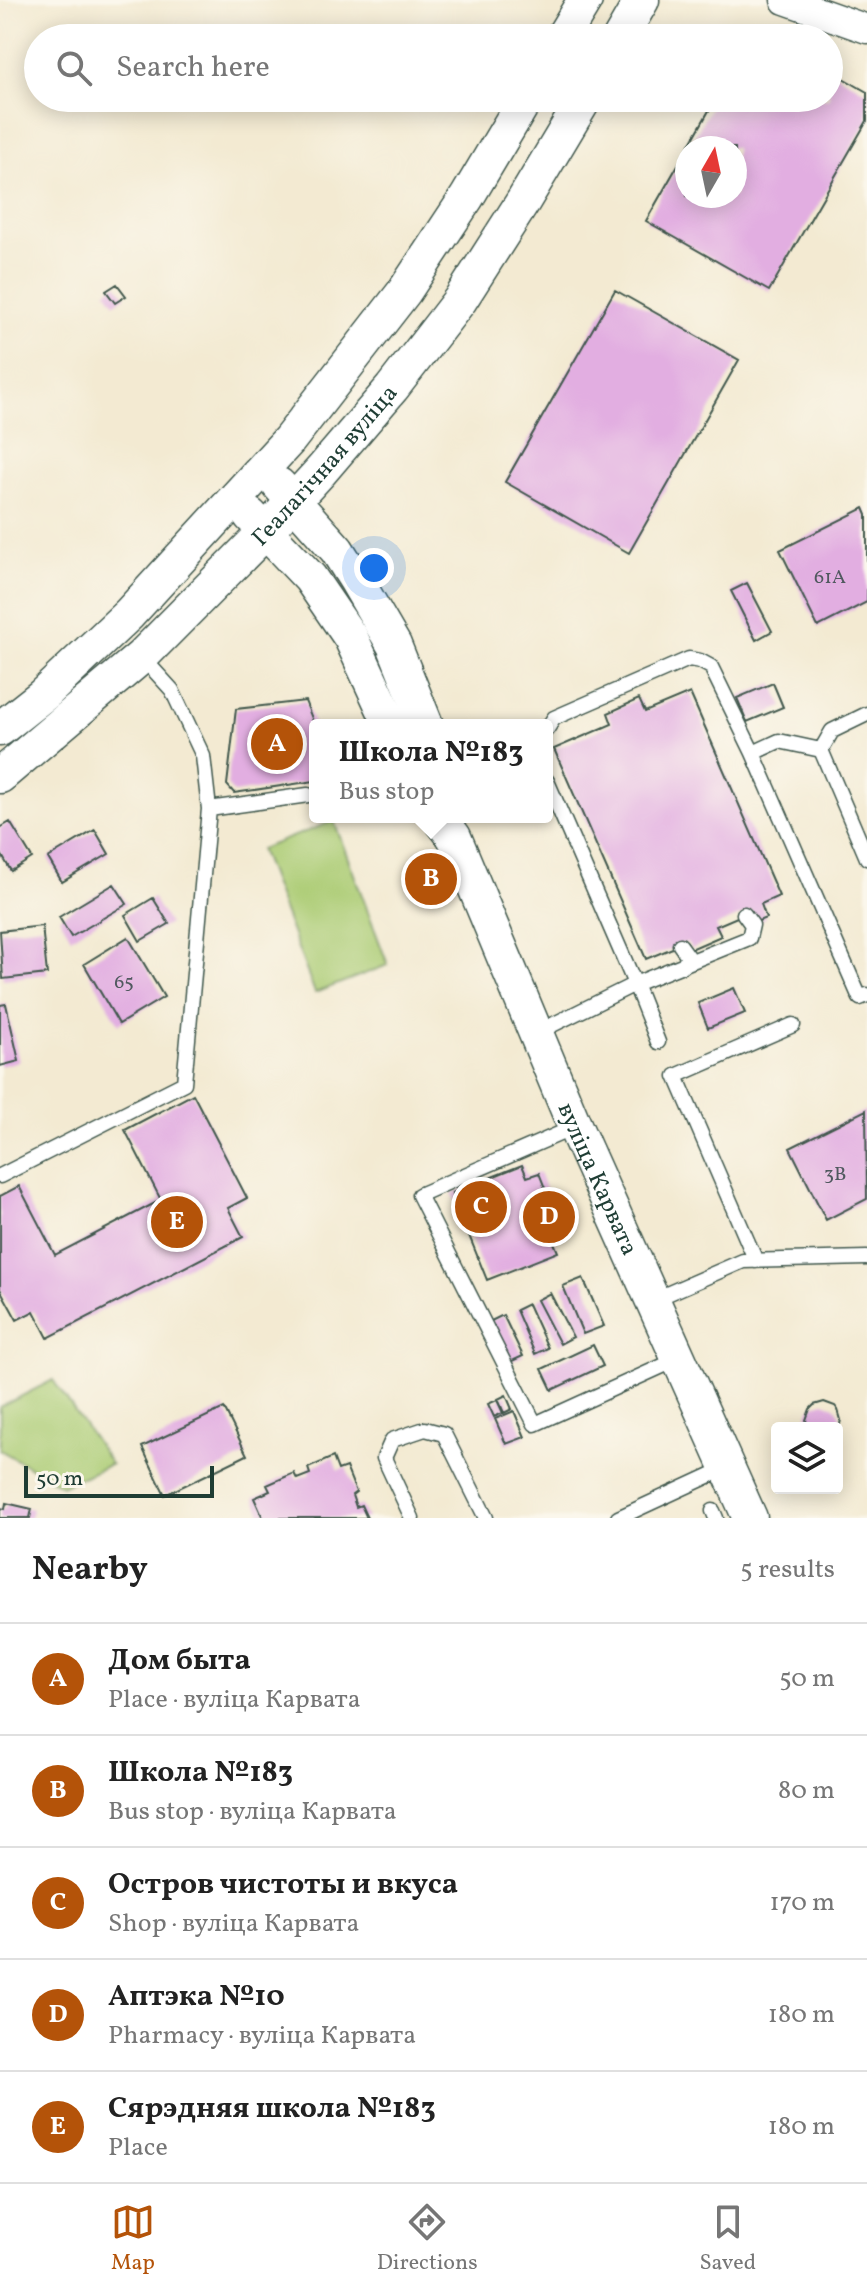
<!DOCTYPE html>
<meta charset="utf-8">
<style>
:root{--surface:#fff;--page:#f2f2f2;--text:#222;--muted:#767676;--line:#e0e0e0;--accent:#b45309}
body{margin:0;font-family:Vollkorn,serif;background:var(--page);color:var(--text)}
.controls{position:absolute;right:24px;bottom:24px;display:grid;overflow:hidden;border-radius:8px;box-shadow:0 4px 20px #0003}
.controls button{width:72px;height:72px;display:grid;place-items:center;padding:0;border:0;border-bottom:2px solid var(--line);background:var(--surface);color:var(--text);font:40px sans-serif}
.compass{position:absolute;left:675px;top:136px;width:72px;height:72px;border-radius:50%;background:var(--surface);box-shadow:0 4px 20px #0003;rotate:9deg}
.scale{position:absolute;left:24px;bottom:20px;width:190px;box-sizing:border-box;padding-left:8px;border:4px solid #1f3d34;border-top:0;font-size:22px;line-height:28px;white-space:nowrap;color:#1f3d34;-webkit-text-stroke:6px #fbf7ec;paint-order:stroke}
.you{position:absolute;left:374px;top:568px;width:28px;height:28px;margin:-20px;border:6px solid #fff;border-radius:50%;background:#1a73e8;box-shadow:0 0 0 12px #1a73e833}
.badge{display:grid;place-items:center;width:52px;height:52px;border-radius:50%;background:var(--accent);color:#fff;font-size:26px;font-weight:700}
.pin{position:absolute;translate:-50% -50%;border:4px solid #fff;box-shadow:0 2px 8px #0006}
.popup{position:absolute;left:309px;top:719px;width:244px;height:104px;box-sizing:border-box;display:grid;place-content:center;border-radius:8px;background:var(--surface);filter:drop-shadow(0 2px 6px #0005);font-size:26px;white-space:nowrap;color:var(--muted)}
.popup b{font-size:30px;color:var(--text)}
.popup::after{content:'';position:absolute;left:50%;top:100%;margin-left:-16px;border:16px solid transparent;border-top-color:var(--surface)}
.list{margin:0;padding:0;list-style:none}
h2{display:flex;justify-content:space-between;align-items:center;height:104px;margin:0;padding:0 32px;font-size:34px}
h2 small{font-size:26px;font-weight:400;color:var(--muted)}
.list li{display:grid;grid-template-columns:52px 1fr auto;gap:24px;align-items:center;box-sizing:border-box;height:112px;padding:0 32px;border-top:2px solid var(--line)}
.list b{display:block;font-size:30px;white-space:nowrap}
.list p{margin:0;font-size:26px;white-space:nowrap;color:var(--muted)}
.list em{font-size:26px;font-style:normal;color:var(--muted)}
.icon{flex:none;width:44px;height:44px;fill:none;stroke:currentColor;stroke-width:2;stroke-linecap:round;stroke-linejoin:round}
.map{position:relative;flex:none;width:867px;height:1518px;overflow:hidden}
.search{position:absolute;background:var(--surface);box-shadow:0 4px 20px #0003;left:24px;right:24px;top:24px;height:88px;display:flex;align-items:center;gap:20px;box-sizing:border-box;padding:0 28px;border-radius:44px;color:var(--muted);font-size:30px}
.sheet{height:664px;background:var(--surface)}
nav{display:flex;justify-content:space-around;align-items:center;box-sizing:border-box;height:112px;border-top:2px solid var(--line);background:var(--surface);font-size:22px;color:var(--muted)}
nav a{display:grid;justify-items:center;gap:4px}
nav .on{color:var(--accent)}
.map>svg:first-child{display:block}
.green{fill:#accc74;stroke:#668454;stroke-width:2}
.building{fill:#e2aee1}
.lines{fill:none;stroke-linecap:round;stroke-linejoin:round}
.service-casing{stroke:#3f574c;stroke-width:17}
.minor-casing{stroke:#3f574c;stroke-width:31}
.tertiary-casing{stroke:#3f574c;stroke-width:37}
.service{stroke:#fff;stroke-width:14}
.minor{stroke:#fff;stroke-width:28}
.tertiary{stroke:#fff;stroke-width:34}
.labels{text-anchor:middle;stroke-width:7;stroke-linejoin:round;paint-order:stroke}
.number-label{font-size:20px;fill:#50595f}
.street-label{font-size:24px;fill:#1f3d34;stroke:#fbf7ec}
</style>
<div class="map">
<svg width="867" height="1518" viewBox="0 0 867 1518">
<rect width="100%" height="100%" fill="#fbf7ec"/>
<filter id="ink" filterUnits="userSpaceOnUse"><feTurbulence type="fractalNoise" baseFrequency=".0125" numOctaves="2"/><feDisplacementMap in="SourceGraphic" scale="16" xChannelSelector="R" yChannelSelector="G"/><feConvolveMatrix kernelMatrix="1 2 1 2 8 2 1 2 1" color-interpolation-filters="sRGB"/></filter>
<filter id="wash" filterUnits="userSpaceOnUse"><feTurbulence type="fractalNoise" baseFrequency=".006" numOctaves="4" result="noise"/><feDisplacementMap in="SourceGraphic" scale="32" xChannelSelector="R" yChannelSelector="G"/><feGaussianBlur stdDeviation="1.8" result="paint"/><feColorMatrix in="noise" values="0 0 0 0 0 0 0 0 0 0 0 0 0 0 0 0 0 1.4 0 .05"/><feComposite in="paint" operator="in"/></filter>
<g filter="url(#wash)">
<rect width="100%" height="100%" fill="#f3ead2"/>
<!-- green -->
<path class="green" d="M334,821L388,965L315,993L260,849Z
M53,1380L111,1464L62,1486L0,1450V1407Z"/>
<g id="blocks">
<!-- building -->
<path class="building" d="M756,29L772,38H751Z
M829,70L867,92V121L769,291L646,221L687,149V196H735V148H688L716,98H829Z
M117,284L126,296L115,303L106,291Z
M615,290L739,360L629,553L505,482Z
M864,508L867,515V602L818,627L780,550Z
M747,583L772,631L756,640L731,591Z
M773,683L783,707L747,722L737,698Z
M690,693L779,896L761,904L766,918L756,922L751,911L716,926L721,936L691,949L687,942L646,959L554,749L612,724L608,713L639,699L645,712Z
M305,701L315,726V781L234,793L227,785L236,709Z
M10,822L32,858L11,871L0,852V828Z
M95,830L109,854L62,882L48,858Z
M114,884L127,904L71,937L59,917Z
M153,898L169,924L140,941L125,915Z
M42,926L47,974L3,979L0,931Z
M128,937L164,997L119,1024L84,964Z
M734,988L745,1013L708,1028L698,1003Z
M6,1004L19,1061L0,1066V1005Z
M193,1094L247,1198L228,1208L243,1237L48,1338L34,1311L17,1320L0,1289V1196L19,1186L55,1255L161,1200L125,1130Z
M866,1110L867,1199L826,1220L790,1148Z
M522,1165L527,1177L539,1173L558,1221L547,1226L558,1252L487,1280L452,1193Z
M583,1278L604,1326L583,1334L563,1286Z
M550,1293L573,1337L560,1344L537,1300Z
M528,1304L548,1348L535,1354L516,1310Z
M503,1315L523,1356L510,1362L489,1322Z
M593,1345L603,1366L552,1390L542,1369Z
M506,1395L512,1409L504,1413L498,1399Z
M497,1400L503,1413L494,1417L488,1404Z
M824,1402L835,1406L838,1410L841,1420L839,1428H809L806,1420L810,1409L814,1405Z
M224,1408L247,1455L165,1495L142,1447Z
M514,1411L525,1437L506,1444L495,1419Z
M333,1457L338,1470L346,1467L356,1492L352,1495L356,1507L361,1505L367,1518H263L254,1498L270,1491L267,1485L294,1473L297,1479L310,1474L308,1468Z
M6,1503L32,1509L30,1518H0V1508L5,1509Z"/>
</g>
</g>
<g filter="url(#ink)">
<use href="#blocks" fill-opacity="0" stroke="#3f574c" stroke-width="2"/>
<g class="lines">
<!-- service casing -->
<g class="service-casing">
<path id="service" d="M547,729L554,718L689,659L700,661L711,667L753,753L860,998L867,995
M821,750L832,731L867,714
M753,753L779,741L821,750L867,858
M209,809L308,795
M680,945L688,956L683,966
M536,1033L635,984L547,781
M658,1042L635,984L749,938L752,925L744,914
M575,1127L419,1195L535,1424L678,1359
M0,1176L184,1083L209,809L203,756L172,690L142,657
M756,1261L676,1076L793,1025
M653,1300L743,1261L867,1258
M713,1511L716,1518
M412,1518L384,1458L392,1440L425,1429L444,1434L486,1518
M618,1518L726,1468"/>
</g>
<!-- minor casing -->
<g class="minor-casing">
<path id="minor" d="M785,0L867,29"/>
</g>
<!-- tertiary casing -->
<g class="tertiary-casing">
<g id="tertiary">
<path d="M562,38L585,0"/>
<path d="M620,38L642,0"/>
<path d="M279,485L337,550L356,580L394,645L426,725"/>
<path d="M250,515L310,578L351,638L391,725"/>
<path d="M0,729L43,695L129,614L289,440L404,292L467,197L526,98"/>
<path id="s1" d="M0,776L141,657L266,531L321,471L392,388L460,300L524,200L585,98"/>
<path id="s2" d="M439,817L454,837L575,1127L750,1518"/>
</g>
</g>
<!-- service -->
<use href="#service" class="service"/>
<!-- minor -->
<use href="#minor" class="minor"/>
<!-- tertiary -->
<use href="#tertiary" class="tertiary"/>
</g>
</g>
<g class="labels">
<!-- number labels -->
<g class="number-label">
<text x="830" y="583">61А</text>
<text x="124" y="988">65</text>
<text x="835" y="1180">3В</text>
</g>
<!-- street labels -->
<g class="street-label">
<text dy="8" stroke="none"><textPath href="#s1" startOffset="450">Геалагічная вуліца</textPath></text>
<text dy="8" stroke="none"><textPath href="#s2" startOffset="396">вуліца Карвата</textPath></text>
</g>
</g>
</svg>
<div class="controls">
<button><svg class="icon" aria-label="layers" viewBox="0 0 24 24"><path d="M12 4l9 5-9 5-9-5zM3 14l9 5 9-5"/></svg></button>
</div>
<svg class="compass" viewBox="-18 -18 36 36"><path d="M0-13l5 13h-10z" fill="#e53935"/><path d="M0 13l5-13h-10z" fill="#767676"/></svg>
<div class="scale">50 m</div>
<div class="you"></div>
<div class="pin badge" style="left:277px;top:744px">A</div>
<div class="pin badge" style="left:431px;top:879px">B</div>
<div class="popup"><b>Школа №183</b>Bus stop</div>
<div class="pin badge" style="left:481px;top:1207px">C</div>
<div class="pin badge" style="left:549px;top:1217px">D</div>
<div class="pin badge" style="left:177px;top:1222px">E</div>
<div class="search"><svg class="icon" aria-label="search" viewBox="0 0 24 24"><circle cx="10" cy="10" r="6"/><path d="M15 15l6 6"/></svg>Search here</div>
</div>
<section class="sheet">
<h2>Nearby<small>5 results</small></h2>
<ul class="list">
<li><span class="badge">A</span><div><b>Дом быта</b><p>Place · вуліца Карвата</p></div><em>50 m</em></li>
<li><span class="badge">B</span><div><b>Школа №183</b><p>Bus stop · вуліца Карвата</p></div><em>80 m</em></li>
<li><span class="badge">C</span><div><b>Остров чистоты и вкуса</b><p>Shop · вуліца Карвата</p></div><em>170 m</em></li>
<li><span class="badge">D</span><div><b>Аптэка №10</b><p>Pharmacy · вуліца Карвата</p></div><em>180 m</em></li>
<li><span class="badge">E</span><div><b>Сярэдняя школа №183</b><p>Place</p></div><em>180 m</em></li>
</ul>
</section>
<nav>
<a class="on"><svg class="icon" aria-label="map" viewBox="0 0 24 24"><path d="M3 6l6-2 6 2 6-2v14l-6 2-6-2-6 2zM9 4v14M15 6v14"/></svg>Map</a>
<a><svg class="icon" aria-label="directions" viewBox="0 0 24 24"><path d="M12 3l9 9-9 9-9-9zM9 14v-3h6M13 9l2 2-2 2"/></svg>Directions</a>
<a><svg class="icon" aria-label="saved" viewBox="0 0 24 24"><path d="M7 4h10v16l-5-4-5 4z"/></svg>Saved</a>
</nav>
